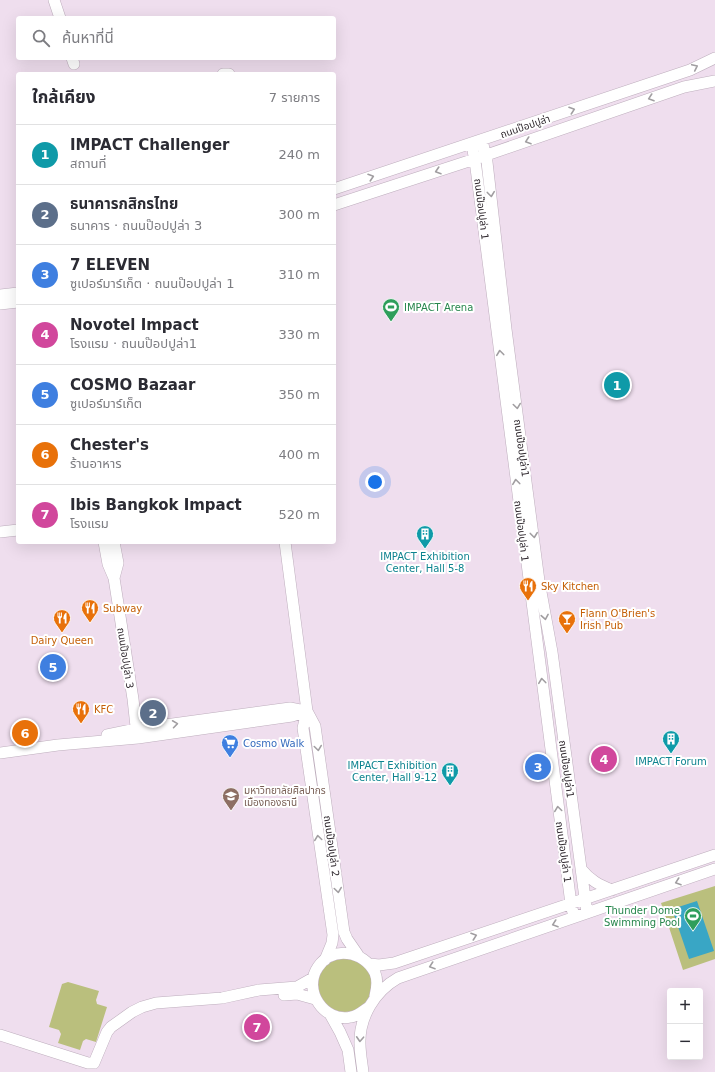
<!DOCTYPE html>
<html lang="th">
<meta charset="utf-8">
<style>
:root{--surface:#fff;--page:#f7f7f7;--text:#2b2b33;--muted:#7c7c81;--line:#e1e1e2;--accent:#2563eb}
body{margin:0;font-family:"DejaVu Sans","Noto Sans Thai",sans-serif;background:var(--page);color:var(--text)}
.controls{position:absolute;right:12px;bottom:12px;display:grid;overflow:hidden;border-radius:4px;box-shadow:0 4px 16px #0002}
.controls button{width:36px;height:36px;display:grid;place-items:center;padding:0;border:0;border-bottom:1px solid var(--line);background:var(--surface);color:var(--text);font:20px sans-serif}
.you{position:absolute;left:375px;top:482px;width:14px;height:14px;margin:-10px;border:3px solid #fff;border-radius:50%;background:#1a73e8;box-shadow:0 0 0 6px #1a73e833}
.badge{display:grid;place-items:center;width:26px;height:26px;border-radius:50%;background:var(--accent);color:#fff;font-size:13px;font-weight:700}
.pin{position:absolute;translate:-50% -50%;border:2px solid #fff;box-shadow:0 1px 4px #0006}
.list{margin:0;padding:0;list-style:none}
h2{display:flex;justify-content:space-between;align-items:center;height:52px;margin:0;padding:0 16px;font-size:17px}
h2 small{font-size:13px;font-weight:400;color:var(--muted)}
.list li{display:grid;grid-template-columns:26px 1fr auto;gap:12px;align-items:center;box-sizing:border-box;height:60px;padding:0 16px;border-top:1px solid var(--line)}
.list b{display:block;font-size:15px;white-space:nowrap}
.list p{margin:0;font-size:13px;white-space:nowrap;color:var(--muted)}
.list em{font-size:13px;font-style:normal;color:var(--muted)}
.icon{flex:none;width:22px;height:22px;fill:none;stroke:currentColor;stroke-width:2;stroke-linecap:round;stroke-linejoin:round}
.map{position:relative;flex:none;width:715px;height:1072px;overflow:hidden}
.search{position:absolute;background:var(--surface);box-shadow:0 4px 16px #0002;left:16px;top:16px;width:320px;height:44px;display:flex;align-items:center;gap:10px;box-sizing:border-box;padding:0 14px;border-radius:4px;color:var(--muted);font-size:15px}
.panel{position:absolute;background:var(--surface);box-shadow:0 4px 16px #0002;left:16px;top:72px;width:320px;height:472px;border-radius:4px}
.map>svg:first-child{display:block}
.green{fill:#babf7d}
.water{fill:#39a6c5}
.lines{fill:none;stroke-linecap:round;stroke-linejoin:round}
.minor-casing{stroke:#beaebd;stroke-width:12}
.minor{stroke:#fff;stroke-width:11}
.oneway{stroke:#a19ea1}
.labels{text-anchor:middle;stroke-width:4;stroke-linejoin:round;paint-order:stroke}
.street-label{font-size:10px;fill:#2f282e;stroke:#fff}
.leisure-label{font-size:10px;fill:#27864d;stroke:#fff;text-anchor:start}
.culture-label{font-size:10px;fill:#0d838f;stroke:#fff}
.food-label{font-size:10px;fill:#c56008;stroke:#fff;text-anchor:start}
.shop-label{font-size:10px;fill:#366cbe;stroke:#fff;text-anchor:start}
.education-label{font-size:10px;fill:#785e54;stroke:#fff;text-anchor:start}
</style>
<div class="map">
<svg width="715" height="1072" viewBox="0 0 715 1072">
<rect width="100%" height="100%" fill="#efdeee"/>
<!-- green -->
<path class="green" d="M715,886V959L683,970L661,903Z
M318 985a27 27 0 1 1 54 0a27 27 0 1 1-54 0Z
M68,982L99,991L96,1000L97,1004L107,1007L96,1042L86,1039L83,1041L80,1050L58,1043L61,1034L59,1030L49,1027L62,984Z"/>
<!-- water -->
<path class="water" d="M697,901L714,951L689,959L672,909Z"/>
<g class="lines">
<!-- minor casing -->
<g class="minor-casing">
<path id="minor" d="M54,0L60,18
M72,58L74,64
M223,74H229
M482,140L487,162L506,329L539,581L552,652L587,913
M472,144L476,168L571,904L574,917
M334,189L690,70L715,58
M334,205L475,159L684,87L715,81
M0,295L18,293
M0,304L18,302
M0,532L18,530
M104,542L108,564L114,578L133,699L137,736
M285,542L307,711L303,728L333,935L332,943L325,960
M114,578L118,563L114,542
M307,711L315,726L344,932L347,939L358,955
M107,735L136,729L290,708L300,710
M0,753L58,745L138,738L292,716L307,711
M581,869C590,880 599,885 612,890
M370,964L379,965L394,963L715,855
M284,995L297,994L315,999
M369,1007C363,1011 358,1016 351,1017C324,1023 302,990 318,967C332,946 364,950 375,973C378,980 377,988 375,996
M330,1014L340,1032L348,1050L351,1072
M0,1035L88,1063H94L107,1032L111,1027L132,1012L142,1007L156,1003L222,998L259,990L297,987L313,978
M363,1072C362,1063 360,1053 360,1044C359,1017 375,991 398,978L715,869"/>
</g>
<!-- minor -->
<use href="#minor" class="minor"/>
</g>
<!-- one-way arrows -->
<defs><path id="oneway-chevron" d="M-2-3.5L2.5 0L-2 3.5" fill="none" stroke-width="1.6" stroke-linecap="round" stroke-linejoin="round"/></defs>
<g class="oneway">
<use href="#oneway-chevron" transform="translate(695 67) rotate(-25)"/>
<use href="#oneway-chevron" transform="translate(651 98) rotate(161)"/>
<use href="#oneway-chevron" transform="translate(572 110) rotate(-19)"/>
<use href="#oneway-chevron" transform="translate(528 141) rotate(161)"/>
<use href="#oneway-chevron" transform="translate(438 171) rotate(162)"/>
<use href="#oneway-chevron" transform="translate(371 177) rotate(-18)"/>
<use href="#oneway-chevron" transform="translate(491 194) rotate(83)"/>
<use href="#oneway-chevron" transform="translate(500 353) rotate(-97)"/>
<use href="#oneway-chevron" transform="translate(517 406) rotate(82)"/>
<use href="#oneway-chevron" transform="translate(516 482) rotate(-97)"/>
<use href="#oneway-chevron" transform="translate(534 535) rotate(83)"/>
<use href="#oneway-chevron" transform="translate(545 617) rotate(80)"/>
<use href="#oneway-chevron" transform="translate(542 681) rotate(-97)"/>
<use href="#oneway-chevron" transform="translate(175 724) rotate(-8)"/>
<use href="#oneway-chevron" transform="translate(318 748) rotate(82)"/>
<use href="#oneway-chevron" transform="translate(558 809) rotate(-98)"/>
<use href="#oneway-chevron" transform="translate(318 838) rotate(-98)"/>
<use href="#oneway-chevron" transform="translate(678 882) rotate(161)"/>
<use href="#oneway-chevron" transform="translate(338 890) rotate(82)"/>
<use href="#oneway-chevron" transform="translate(555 924) rotate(161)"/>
<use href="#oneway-chevron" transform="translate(474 936) rotate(-19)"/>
<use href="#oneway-chevron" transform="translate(432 966) rotate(161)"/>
<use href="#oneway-chevron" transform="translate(360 1039) rotate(93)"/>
</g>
<!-- icons -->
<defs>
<g id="stadium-pin" transform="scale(0.9)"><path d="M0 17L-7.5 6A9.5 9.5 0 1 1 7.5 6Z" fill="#2e9e5b" stroke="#fff"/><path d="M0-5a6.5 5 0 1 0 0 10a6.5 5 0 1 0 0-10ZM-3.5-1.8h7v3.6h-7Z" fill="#fff"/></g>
<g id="building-pin" transform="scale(0.9)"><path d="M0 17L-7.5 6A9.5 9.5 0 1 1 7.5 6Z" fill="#0f9aa8" stroke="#fff"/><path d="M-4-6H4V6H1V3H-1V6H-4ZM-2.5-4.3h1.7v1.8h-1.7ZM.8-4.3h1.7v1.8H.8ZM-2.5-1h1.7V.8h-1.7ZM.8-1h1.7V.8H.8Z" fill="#fff"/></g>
<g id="restaurant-pin" transform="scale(0.9)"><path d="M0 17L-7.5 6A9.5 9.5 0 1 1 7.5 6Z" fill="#e8710a" stroke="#fff"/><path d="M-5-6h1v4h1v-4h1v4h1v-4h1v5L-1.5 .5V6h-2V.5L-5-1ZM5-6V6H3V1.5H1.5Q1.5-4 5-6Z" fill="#fff"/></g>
<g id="bar-pin" transform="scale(0.9)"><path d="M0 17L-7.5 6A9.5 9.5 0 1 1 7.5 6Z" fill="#e8710a" stroke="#fff"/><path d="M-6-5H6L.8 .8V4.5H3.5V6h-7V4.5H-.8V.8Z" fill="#fff"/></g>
<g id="supermarket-pin" transform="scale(0.9)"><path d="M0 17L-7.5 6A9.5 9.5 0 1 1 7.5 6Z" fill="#3f7fe0" stroke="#fff"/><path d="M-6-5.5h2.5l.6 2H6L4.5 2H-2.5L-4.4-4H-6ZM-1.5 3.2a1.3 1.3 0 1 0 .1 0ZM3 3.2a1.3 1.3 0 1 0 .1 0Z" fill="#fff"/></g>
<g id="university-pin" transform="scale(0.9)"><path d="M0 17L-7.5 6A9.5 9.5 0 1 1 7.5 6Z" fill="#8d6e63" stroke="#fff"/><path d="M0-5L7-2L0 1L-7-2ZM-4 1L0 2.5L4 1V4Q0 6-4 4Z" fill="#fff"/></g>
</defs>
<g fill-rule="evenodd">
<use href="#stadium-pin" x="391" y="307"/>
<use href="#building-pin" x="425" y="534"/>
<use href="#restaurant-pin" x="528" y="586"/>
<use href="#restaurant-pin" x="90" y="608"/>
<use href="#restaurant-pin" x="62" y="618"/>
<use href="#bar-pin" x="567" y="619"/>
<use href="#restaurant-pin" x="81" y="709"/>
<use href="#building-pin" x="671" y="739"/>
<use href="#supermarket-pin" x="230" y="743"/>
<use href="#building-pin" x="450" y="771"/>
<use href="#university-pin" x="231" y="796"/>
<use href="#stadium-pin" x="693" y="916"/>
</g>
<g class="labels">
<!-- street labels -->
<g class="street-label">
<text transform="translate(525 126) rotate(-19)" y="4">ถนนป๊อปปูล่า</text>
<text transform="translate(482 209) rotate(83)" y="4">ถนนป๊อปปูล่า 1</text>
<text transform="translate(522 448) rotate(82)" y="4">ถนนป๊อปปูล่า1</text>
<text transform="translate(522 531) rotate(83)" y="4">ถนนป๊อปปูล่า 1</text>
<text transform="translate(126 658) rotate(81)" y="4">ถนนป๊อปปูล่า 3</text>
<text transform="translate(567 769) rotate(82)" y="4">ถนนป๊อปปูล่า1</text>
<text transform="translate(332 846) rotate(82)" y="4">ถนนป๊อปปูล่า 2</text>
<text transform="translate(564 852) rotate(82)" y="4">ถนนป๊อปปูล่า 1</text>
</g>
<!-- leisure labels -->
<g class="leisure-label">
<text x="404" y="311">IMPACT Arena</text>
<text x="680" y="914" text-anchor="end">Thunder Dome<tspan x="680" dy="12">Swimming Pool</tspan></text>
</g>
<!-- culture labels -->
<g class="culture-label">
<text x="425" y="560">IMPACT Exhibition<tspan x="425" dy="12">Center, Hall 5-8</tspan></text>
<text x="671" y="765">IMPACT Forum</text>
<text x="437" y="769" text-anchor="end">IMPACT Exhibition<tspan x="437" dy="12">Center, Hall 9-12</tspan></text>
</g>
<!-- food labels -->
<g class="food-label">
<text x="541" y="590">Sky Kitchen</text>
<text x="103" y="612">Subway</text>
<text x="580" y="617">Flann O'Brien's<tspan x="580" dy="12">Irish Pub</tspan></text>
<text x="62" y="644" text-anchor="middle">Dairy Queen</text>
<text x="94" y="713">KFC</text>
</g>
<!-- shop labels -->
<g class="shop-label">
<text x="243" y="747">Cosmo Walk</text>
</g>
<!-- education labels -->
<g class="education-label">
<text x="244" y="794">มหาวิทยาลัยศิลปากร<tspan x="244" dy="12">เมืองทองธานี</tspan></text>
</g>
</g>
</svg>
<div class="controls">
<button>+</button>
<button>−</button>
</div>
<div class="you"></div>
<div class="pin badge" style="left:617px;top:385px;background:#0f9aa8">1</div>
<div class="pin badge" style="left:153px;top:713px;background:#5c6f8a">2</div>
<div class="pin badge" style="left:538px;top:767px;background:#3f7fe0">3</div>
<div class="pin badge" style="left:604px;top:759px;background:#d1479c">4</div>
<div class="pin badge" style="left:53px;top:667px;background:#3f7fe0">5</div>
<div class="pin badge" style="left:25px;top:733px;background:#e8710a">6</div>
<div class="pin badge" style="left:257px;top:1027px;background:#d1479c">7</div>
<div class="search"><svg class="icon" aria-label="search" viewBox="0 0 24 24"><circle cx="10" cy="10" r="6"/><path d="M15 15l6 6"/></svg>ค้นหาที่นี่</div>
<section class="panel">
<h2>ใกล้เคียง<small>7 รายการ</small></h2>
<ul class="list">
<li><span class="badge" style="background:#0f9aa8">1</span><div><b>IMPACT Challenger</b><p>สถานที่</p></div><em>240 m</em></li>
<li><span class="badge" style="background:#5c6f8a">2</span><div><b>ธนาคารกสิกรไทย</b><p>ธนาคาร · ถนนป๊อปปูล่า 3</p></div><em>300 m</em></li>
<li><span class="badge" style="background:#3f7fe0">3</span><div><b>7 ELEVEN</b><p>ซูเปอร์มาร์เก็ต · ถนนป๊อปปูล่า 1</p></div><em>310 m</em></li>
<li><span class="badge" style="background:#d1479c">4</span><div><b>Novotel Impact</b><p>โรงแรม · ถนนป๊อปปูล่า1</p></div><em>330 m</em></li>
<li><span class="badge" style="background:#3f7fe0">5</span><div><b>COSMO Bazaar</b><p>ซูเปอร์มาร์เก็ต</p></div><em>350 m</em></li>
<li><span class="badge" style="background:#e8710a">6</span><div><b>Chester's</b><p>ร้านอาหาร</p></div><em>400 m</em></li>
<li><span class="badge" style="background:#d1479c">7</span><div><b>Ibis Bangkok Impact</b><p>โรงแรม</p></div><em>520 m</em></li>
</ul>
</section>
</div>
